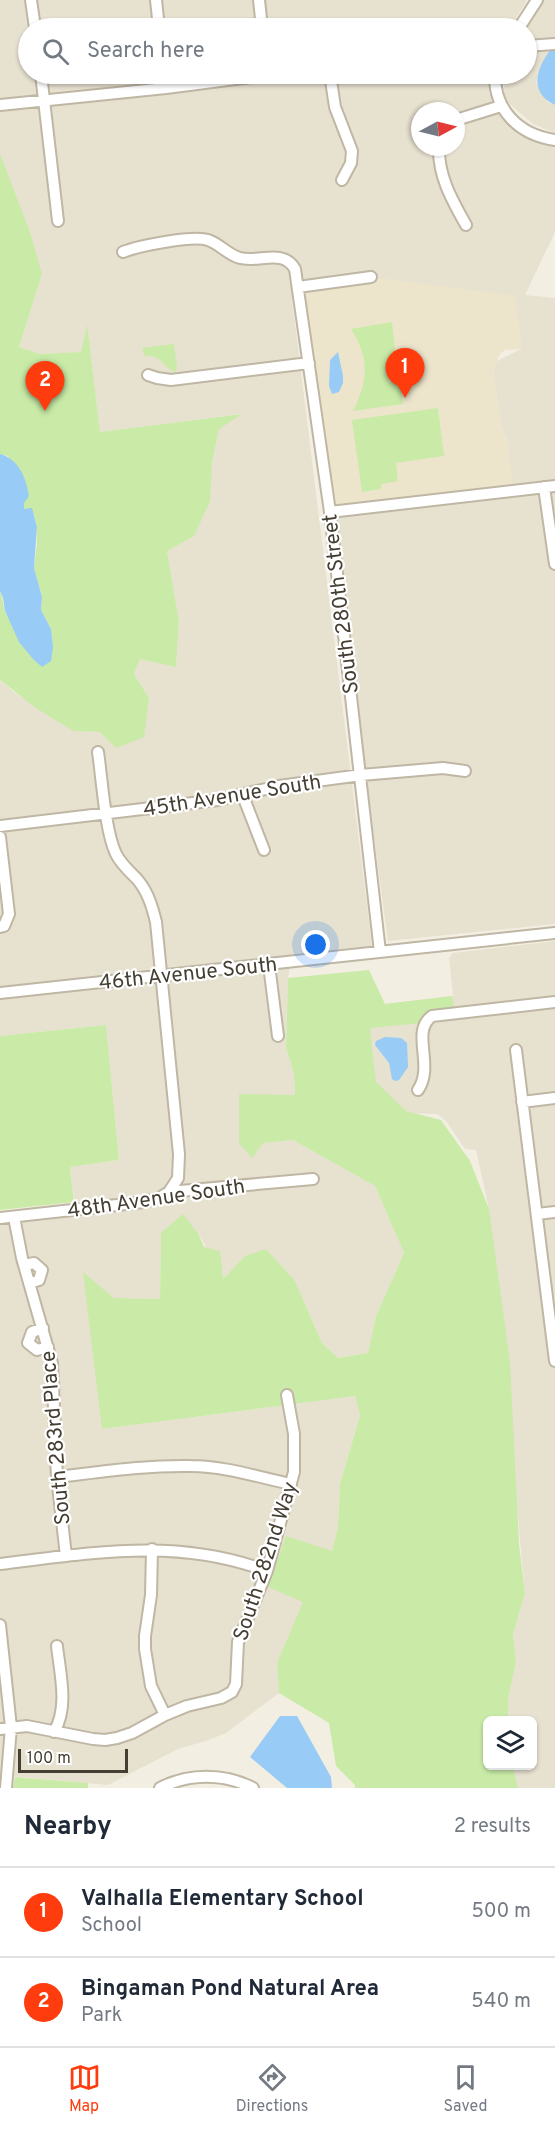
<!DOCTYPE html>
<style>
:root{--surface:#fff;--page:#f6f6f7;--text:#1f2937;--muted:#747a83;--line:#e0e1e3;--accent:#ff3c0d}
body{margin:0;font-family:Overpass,sans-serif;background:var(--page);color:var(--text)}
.controls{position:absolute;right:18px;bottom:18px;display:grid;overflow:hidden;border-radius:9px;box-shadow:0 2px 4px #0004}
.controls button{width:54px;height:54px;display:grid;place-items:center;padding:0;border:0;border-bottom:2px solid var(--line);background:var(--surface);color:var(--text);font:30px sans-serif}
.compass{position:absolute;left:411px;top:102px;width:54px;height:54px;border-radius:50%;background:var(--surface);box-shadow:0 2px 4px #0004;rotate:83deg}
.scale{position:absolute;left:18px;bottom:15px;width:110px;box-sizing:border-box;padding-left:6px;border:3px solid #453e32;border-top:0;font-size:16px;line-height:21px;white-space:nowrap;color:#453e32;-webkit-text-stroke:4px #fff;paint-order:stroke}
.you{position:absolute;left:316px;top:945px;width:21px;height:21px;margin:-15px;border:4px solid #fff;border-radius:50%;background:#1a73e8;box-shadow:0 0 0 9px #1a73e833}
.badge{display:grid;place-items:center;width:39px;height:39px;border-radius:50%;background:var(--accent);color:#fff;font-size:20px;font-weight:700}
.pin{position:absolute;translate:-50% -50px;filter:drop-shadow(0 2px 3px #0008)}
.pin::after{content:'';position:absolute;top:32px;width:21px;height:18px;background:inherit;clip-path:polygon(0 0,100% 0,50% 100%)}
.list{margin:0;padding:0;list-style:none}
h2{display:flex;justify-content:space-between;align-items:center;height:78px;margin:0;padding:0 24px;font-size:26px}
h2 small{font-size:20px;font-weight:400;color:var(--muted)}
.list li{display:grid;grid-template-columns:39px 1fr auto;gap:18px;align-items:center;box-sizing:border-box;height:90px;padding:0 24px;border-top:2px solid var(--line)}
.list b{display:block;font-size:22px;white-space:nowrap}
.list p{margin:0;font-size:20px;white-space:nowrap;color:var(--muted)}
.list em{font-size:20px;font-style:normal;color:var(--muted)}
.icon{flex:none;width:33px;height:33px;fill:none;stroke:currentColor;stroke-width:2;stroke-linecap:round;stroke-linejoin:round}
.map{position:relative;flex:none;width:555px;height:1788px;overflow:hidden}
.search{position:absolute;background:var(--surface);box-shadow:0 2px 4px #0004;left:18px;right:18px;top:18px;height:66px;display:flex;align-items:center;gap:15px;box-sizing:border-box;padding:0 21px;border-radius:33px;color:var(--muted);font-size:22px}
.sheet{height:258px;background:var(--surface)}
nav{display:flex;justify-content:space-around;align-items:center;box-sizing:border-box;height:84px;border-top:2px solid var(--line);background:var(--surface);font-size:16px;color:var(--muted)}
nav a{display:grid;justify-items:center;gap:3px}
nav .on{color:var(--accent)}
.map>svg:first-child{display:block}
.residential{fill:#e7e1d0;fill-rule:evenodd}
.education{fill:#ede5cb}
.green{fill:#c9eba7}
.water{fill:#98cbf6}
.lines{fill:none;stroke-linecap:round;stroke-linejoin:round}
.minor-casing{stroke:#bfb7a4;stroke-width:14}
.minor{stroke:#fff;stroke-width:10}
.labels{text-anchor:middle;stroke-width:4.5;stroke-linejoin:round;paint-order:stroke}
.street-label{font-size:21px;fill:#453e32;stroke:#fff}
</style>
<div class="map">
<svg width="555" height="1788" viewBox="0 0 555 1788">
<rect width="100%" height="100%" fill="#f3eee2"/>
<!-- residential -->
<path class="residential" d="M0,0H527L510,28H28V74H490L489,93L511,128L555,147V232L525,295L555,298V924L388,941L330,512L508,442L501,426L493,371L497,361L521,349L371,277L292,299L372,946L292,954L288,978L286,1047L294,1074L295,1095L262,1143L293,1140L375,1186L404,1253L376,1316L368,1353L338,1358L322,1343L295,1281L245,1256L223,1279L199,1234L161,1233L160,1299L114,1298L84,1273L103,1429L355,1396L360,1414L340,1484L338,1527L332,1551L277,1663L279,1693L226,1733L206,1741L178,1749L108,1785L0,1775V1222L76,1213L70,1167L119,1160L106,1025L0,1036V680L14,692L73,731L100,732L149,698L134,674L140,659L176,666L179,621L167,551L212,462L219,428L240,414L100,432L87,326L81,352L40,354L19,347L42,274L0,155ZM420,111H456V147H420Z
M540,0H555V44L539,72L536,83L548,102L555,105V133L533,124L504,99L505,74H526V28Z
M555,941V1788H518L513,1766H532V1720H508V1699L516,1662L513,1634L525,1593L489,1209L476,1150L465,1149L446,1121L437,1114L403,1113L371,1084L366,1028L385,1004L453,996L449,958L453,953Z"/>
<!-- education -->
<path class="education" d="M371,277L515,296L522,349L505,350L500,354L493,371L501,426L508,442L513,490L330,512L298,287Z"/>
<!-- green -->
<path class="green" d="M0,154L30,232L42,274L19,347L40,354L81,352L87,324L100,432L242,414L219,429L212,462L210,501L194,536L167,551L179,621L176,667L140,659L134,674L149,698L144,737L116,748L100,732L73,731L36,708L0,680V591C3,598 3,605 5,612C8,618 11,620 12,627L51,629L41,610L42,597L34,568L37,544V527L34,514L24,509L8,456L0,454Z
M392,322L395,351L387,362L389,382L400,381L403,404L353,411C368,380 370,359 351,329Z
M174,344L177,368L175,372C161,366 163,355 145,356L142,348Z
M438,408L444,456L396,463L398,481L381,484V489L362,492L352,420Z
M369,970L385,1004L452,996L454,1010L425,1017L420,1023L371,1028L370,1031L376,1082L406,1111L441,1120L470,1161L489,1209L510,1362L519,1544L525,1593L513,1634L516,1662L508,1699V1720H488V1766H513L518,1788H355V1785L336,1766L329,1723L279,1693L277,1663L303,1602L268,1587L286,1536L332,1551L338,1527L340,1484L360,1415L355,1396L102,1429L83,1272L114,1298L160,1299L161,1233L183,1214L199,1235L204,1247L220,1251L223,1279L245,1256L266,1249L295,1281L322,1343L338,1358L368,1353L376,1316L404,1253L375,1186L293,1140L263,1143L252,1158L239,1143V1094L295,1095L294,1074L286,1047L288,978Z
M106,1025L119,1160L70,1167L74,1202L0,1210V1036Z
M15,1777L88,1783V1788H13Z"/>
<!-- water -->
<path class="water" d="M555,44V105C525,91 539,63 555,44Z
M338,352L343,376V383L339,392L332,394L329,386L330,360Z
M0,454C19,459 26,478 29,496L24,503V509L32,508L37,527L34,568L42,597L41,610L51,629L53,648L51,661L42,667L33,659L19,642L5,611L3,598L0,591Z
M385,1037L401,1038L407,1043L408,1067L399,1080L395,1081L392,1079L389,1063L375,1045L376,1041Z
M280,1716H297L331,1777L332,1788H287L250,1757Z"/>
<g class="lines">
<!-- minor casing -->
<g class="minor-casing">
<path id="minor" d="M31,0L35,28
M156,0L159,28
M259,0L262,28
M519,28L537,0
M526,46L555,44
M41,74L58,221
M164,74L166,88
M330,74L335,107L352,151L351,163L342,180
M495,74C494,110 519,135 555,140
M0,105L166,88L276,74
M456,120L501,106
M439,147C438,176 452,200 466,225
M123,252C138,246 193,235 208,240C220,244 228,255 240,258C259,263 283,248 295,269L330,512L380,952
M298,287L371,277
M148,375L157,378L171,380L309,363
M544,487L555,564
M330,512L555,486
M98,752C102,779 105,831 116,854C121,864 129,871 137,879C148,892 152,906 156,922L179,1154L178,1178L169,1192
M243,796L264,850
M0,826L218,800L279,786L361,775L443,768L465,771
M0,837L9,914L4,926L0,927
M269,965L278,1036
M0,993L555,933
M516,1050L555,1361
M418,1090C435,1065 410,1032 432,1016L555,1002
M522,1102L555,1098
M537,1214L555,1212
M14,1217L22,1258L52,1363L57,1477L66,1556
M0,1218L144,1202L159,1198L169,1192L313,1179
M24,1265L34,1263L42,1270L39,1280L29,1283
M43,1328L32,1332L28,1343L37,1350L48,1347
M57,1477C101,1472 146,1465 191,1466C224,1466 258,1477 291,1484
M152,1549L151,1595L145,1636V1649L151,1686L165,1715
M0,1564C92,1553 177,1537 267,1571
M0,1625L11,1727L6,1788
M0,1729L27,1726L93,1739L105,1740L117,1738L132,1733L165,1715L187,1706L221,1698L232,1692L236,1684L238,1642L267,1571L294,1472V1434L287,1395
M54,1732C69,1707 60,1674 57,1646
M160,1788C189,1773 224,1773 253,1788"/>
</g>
<!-- minor -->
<use href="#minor" class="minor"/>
</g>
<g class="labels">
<!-- street labels -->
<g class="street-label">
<text transform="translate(340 604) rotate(-97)" y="7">South 280th Street</text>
<text transform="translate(232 795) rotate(-9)" y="7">45th Avenue South</text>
<text transform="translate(188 973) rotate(-6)" y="7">46th Avenue South</text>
<text transform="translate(156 1198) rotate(-8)" y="7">48th Avenue South</text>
<text transform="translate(55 1438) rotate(-95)" y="7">South 283rd Place</text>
<text transform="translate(265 1561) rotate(-72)" y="7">South 282nd Way</text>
</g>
</g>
</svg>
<div class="controls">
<button><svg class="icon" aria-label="layers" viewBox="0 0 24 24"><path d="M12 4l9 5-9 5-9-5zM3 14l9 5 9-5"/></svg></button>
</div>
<svg class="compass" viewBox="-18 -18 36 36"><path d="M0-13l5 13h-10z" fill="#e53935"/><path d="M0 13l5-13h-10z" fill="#747a83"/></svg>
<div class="scale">100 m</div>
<div class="you"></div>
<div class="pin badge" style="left:405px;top:398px">1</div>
<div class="pin badge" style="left:45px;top:411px">2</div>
<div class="search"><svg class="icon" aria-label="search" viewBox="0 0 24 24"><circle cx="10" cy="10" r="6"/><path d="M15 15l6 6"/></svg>Search here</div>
</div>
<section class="sheet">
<h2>Nearby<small>2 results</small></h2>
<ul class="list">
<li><span class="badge">1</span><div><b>Valhalla Elementary School</b><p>School</p></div><em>500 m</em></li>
<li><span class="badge">2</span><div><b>Bingaman Pond Natural Area</b><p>Park</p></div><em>540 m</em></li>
</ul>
</section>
<nav>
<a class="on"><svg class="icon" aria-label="map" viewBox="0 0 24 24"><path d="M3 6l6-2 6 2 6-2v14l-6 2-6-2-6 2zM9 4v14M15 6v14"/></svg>Map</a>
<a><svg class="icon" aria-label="directions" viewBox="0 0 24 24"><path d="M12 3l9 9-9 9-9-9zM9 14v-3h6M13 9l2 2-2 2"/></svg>Directions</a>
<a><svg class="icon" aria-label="saved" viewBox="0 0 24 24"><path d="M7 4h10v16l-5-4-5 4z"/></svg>Saved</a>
</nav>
